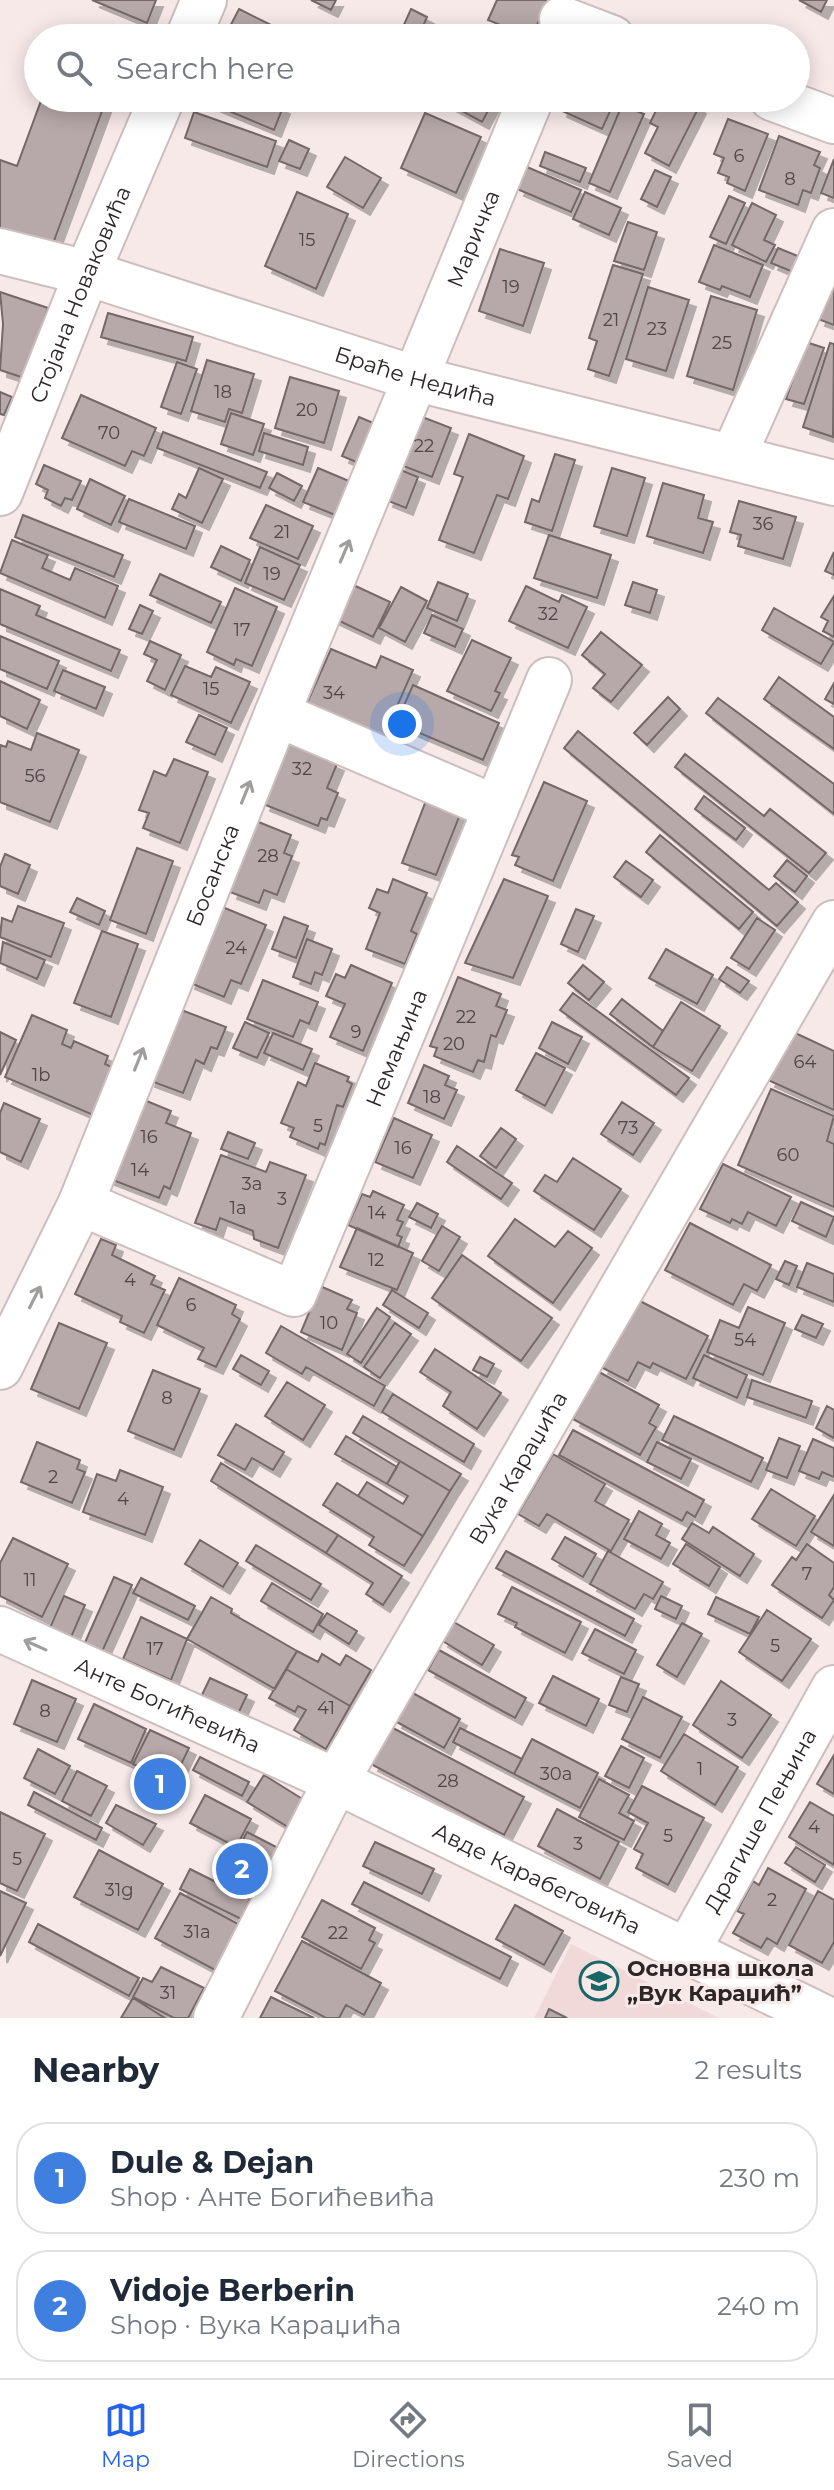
<!DOCTYPE html>
<meta charset="utf-8">
<style>
:root{--surface:#fff;--page:#f6f6f7;--text:#1f2937;--muted:#747a83;--line:#e0e1e3;--accent:#2563eb}
body{margin:0;font-family:Montserrat,sans-serif;background:var(--page);color:var(--text)}
.you{position:absolute;left:402px;top:724px;width:28px;height:28px;margin:-20px;border:6px solid #fff;border-radius:50%;background:#1a73e8;box-shadow:0 0 0 12px #1a73e833}
.badge{display:grid;place-items:center;width:52px;height:52px;border-radius:50%;background:var(--accent);color:#fff;font-size:26px;font-weight:700}
.pin{position:absolute;translate:-50% -50%;border:4px solid #fff;box-shadow:0 2px 8px #0006}
.list{margin:0;padding:0;list-style:none}
h2{display:flex;justify-content:space-between;align-items:center;height:104px;margin:0;padding:0 32px;font-size:34px}
h2 small{font-size:26px;font-weight:400;color:var(--muted)}
.list li{display:grid;grid-template-columns:52px 1fr auto;gap:24px;align-items:center;box-sizing:border-box;height:112px;margin:0 16px 16px;padding:0 16px;border:2px solid var(--line);border-radius:32px}
.list b{display:block;font-size:30px;white-space:nowrap}
.list p{margin:0;font-size:26px;white-space:nowrap;color:var(--muted)}
.list em{font-size:26px;font-style:normal;color:var(--muted)}
.icon{flex:none;width:44px;height:44px;fill:none;stroke:currentColor;stroke-width:2;stroke-linecap:round;stroke-linejoin:round}
.map{position:relative;flex:none;width:834px;height:2018px;overflow:hidden}
.search{position:absolute;background:var(--surface);box-shadow:0 4px 20px #0003;left:24px;right:24px;top:24px;height:88px;display:flex;align-items:center;gap:20px;box-sizing:border-box;padding:0 28px;border-radius:44px;color:var(--muted);font-size:30px}
.sheet{height:360px;background:var(--surface)}
nav{display:flex;justify-content:space-around;align-items:center;box-sizing:border-box;height:112px;border-top:2px solid var(--line);background:var(--surface);font-size:22px;color:var(--muted)}
nav a{display:grid;justify-items:center;gap:4px}
nav .on{color:var(--accent)}
.map>svg:first-child{display:block}
.built{fill:#f1d9da}
.building{fill:#b7a8a9;stroke:#756768;stroke-width:2;filter:url(#shadow)}
.lines{fill:none;stroke-linecap:round;stroke-linejoin:round}
.minor-casing{stroke:#cdbebe;stroke-width:48}
.minor{stroke:#fff;stroke-width:44}
.oneway{stroke:#a09d9d}
.labels{text-anchor:middle;stroke-width:6;stroke-linejoin:round;paint-order:stroke}
.number-label{font-size:18px;fill:#4f4647}
.street-label{font-size:22px;fill:#2c2626;stroke:#f8e9e9}
.poi-label{font-size:22px;font-weight:bold;fill:#2c2626;stroke:#f8e9e9;text-anchor:start}
</style>
<div class="map">
<svg width="834" height="2018" viewBox="0 0 834 2018">
<defs>
<filter id="shadow"><feDropShadow dx="7" dy="7" stdDeviation="0" flood-color="#0004"/></filter>
</defs>
<rect width="100%" height="100%" fill="#f8e9e9"/>
<!-- built -->
<path class="built" d="M571,1944L719,2018H534Z"/>
<!-- building -->
<path class="building" d="M92,0H156L147,23Z
M311,0H336L331,10Z
M497,0H547L532,38L488,20Z
M799,0H827L821,12Z
M239,9L277,28L272,38H233L226,34Z
M411,9L427,17L418,38H398Z
M453,32L470,38H451Z
M42,98H91L105,103L51,249L0,230V160L17,166Z
M198,98H258L283,107L274,130Z
M438,98H495L482,122Z
M565,98H616L602,129L560,110Z
M662,98H683L699,107L669,166L645,153L658,127L650,123Z
M622,105L644,114L610,192L589,183Z
M194,112L276,141L267,167L185,138Z
M425,113L481,137L456,193L401,168Z
M728,119L768,134L745,191L727,183L729,177L718,173L724,158L714,154Z
M779,136L820,152L814,165L820,168L811,193L803,190L798,205L759,190Z
M289,140L309,149L300,169L279,161Z
M545,152L586,168L580,182L540,166Z
M345,157L381,178L363,208L327,187Z
M834,159V198L821,193Z
M527,167L581,190L571,212L517,189Z
M655,170L671,177L657,207L641,199Z
M297,192L348,214L316,289L265,266Z
M585,192L621,208L609,235L573,219Z
M729,196L745,203L726,244L710,237Z
M752,203L776,215L764,240L775,245L766,262L732,245Z
M628,222L657,232L644,270L614,261Z
M714,245L763,265L750,297L722,286L720,290L699,282Z
M778,248L805,259L798,274L771,263Z
M500,249L544,263L523,326L479,311Z
M613,265L643,274L609,376L588,369L597,341L589,338Z
M834,282V325L818,319Z
M648,287L689,300L666,371L626,359Z
M0,292L48,308L24,378L0,370L3,324Z
M711,296L757,310L733,390L687,376Z
M108,313L193,337L186,361L101,337Z
M806,342L824,348L804,404L786,399Z
M830,343L834,344L833,437L803,427Z
M207,360L254,374L242,413L229,409L225,422L191,411Z
M177,362L197,369L181,414L161,407Z
M290,377L339,391L324,443L275,428Z
M0,392L12,397L4,415L0,414Z
M81,395L156,428L144,456L132,451L125,466L62,438Z
M231,413L264,424L253,455L221,444Z
M417,415L451,428L432,477L398,464Z
M359,417L378,425L361,464L342,456Z
M163,432L267,472L260,488L157,448Z
M264,433L308,447L303,465L259,451Z
M469,434L524,456L508,499L497,495L474,553L439,540L463,477L454,474Z
M555,454L575,460L552,531L525,522L532,499L539,502Z
M44,465L81,481L72,500L65,498L61,506L45,498L48,490L36,484Z
M199,468L223,479L202,523L172,509L179,494L186,498Z
M318,468L349,481L335,515L303,502Z
M612,468L645,478L627,536L594,526Z
M398,469L418,477L406,508L386,500Z
M277,473L302,486L294,501L269,488Z
M90,479L125,496L111,525L77,509Z
M663,483L704,495L698,518L713,522L703,553L647,536Z
M129,499L195,526L186,549L119,522Z
M739,501L796,517L783,559L738,546L741,535L730,532Z
M266,505L313,526L298,559L250,538Z
M23,515L123,555L114,577L15,537Z
M549,535L611,555L597,598L534,578Z
M12,540L48,555L42,568L70,580L75,568L118,586L105,618L0,573Z
M221,546L250,560L241,581L211,567Z
M260,547L300,565L284,600L245,583Z
M834,552V575L825,571Z
M160,574L221,602L211,623L150,595Z
M438,582L468,594L457,621L427,608Z
M633,582L657,590L650,613L625,605Z
M349,583L390,602L373,637L333,618Z
M526,586L559,602L562,595L587,607L568,648L509,621Z
M401,587L427,601L405,642L379,628Z
M235,588L277,607L252,666L236,659L234,665L207,652Z
M0,589L40,606L36,615L120,650L111,671L0,624Z
M834,596V637L823,631L828,621L821,617Z
M140,605L153,611L142,634L129,629Z
M774,608L834,642L821,664L762,630Z
M432,615L463,629L455,647L424,633Z
M601,632L642,665L611,702L593,688L605,674L582,655Z
M0,636L59,661L47,689L0,669Z
M472,640L511,658L495,691L500,693L491,711L447,691Z
M150,641L181,655L165,690L147,681L157,660L144,654Z
M331,649L376,668L381,656L413,670L384,736L307,703Z
M185,666L211,677L216,667L250,682L231,723L171,695Z
M63,670L105,687L96,709L54,691Z
M779,677L834,717V749L764,699Z
M0,681L40,700L27,729L0,716Z
M834,683V704L825,699Z
M413,685L499,723L483,760L396,723Z
M668,697L680,709L647,745L634,733Z
M718,698L834,784V814L706,713Z
M199,715L227,728L215,755L186,742Z
M578,731L769,890L776,883L798,902L777,926L564,748Z
M37,733L79,750L50,822L0,802V745L6,747L8,741L31,750Z
M290,735L326,750L322,758L337,764L327,788L338,793L327,820L321,818L318,826L263,804Z
M685,754L764,816L770,809L826,853L809,873L675,767Z
M174,759L208,772L180,843L143,828L149,813L139,810L154,771L166,776Z
M544,782L587,801L553,881L515,865L519,857L512,855Z
M704,796L745,828L736,840L695,809Z
M427,798L461,812L436,875L402,863Z
M256,821L291,835L284,853L292,856L277,895L264,890L259,903L230,892Z
M660,835L753,912L739,929L646,852Z
M137,848L173,861L146,934L110,920Z
M5,854L30,865L18,894L0,886V867Z
M787,860L807,876L795,892L774,876Z
M626,861L653,880L641,897L614,877Z
M393,879L427,893L411,931L417,934L405,964L366,949L380,913L369,908L377,889L388,893Z
M504,879L548,896L513,978L465,963Z
M77,898L105,911L99,925L70,912Z
M18,906L64,923L51,957L0,937L2,918L12,922Z
M220,906L266,925L241,984L231,980L224,997L188,982Z
M576,909L594,916L578,952L561,944Z
M284,917L308,926L296,958L272,949Z
M757,918L775,930L749,969L731,958Z
M102,931L138,944L111,1017L74,1003Z
M307,939L332,949L322,975L315,972L311,984L293,977Z
M3,942L45,960L37,979L0,963Z
M666,949L713,975L697,1004L649,978Z
M351,965L392,983L363,1051L330,1037L345,1004L326,996L336,974L345,978Z
M583,965L604,982L589,1000L568,983Z
M727,967L749,981L740,993L719,979Z
M458,977L501,994L496,1006L507,1010L496,1037L491,1035L484,1062L478,1060L473,1072L434,1056L437,1048L430,1046Z
M263,980L318,1002L309,1024L300,1020L293,1037L247,1019Z
M573,993L689,1078L676,1095L560,1010Z
M622,999L663,1031L653,1047L610,1014Z
M681,1002L720,1026L692,1071L653,1047Z
M176,1008L226,1027L217,1049L211,1047L204,1064L196,1060L183,1093L148,1080Z
M32,1015L67,1030L62,1044L71,1048L74,1041L108,1056L105,1064L120,1071L100,1118L5,1077Z
M245,1022L269,1033L257,1058L233,1048Z
M552,1022L582,1037L568,1064L539,1048Z
M791,1031L834,1051V1110L768,1080Z
M0,1032L16,1040L0,1075Z
M273,1033L312,1049L303,1070L264,1053Z
M536,1053L565,1068L545,1106L516,1090Z
M315,1063L349,1077L347,1081L352,1084L343,1107L337,1105L325,1145L320,1143L318,1149L290,1137L294,1128L281,1123L298,1082L306,1086Z
M424,1065L449,1076L445,1085L457,1090L444,1119L408,1103Z
M771,1089L834,1116L827,1141L834,1144V1207L738,1165Z
M137,1097L171,1111L166,1123L191,1133L170,1189L164,1186L159,1198L105,1177Z
M622,1102L654,1123L633,1155L601,1134Z
M4,1103L40,1119L21,1162L0,1152V1113Z
M394,1118L432,1135L413,1178L375,1162Z
M501,1128L516,1139L496,1168L480,1156Z
M228,1132L255,1143L248,1159L221,1149Z
M457,1146L512,1183L501,1199L447,1162Z
M221,1155L266,1172L270,1162L306,1175L278,1248L254,1239L253,1231L220,1218L216,1230L195,1223Z
M573,1158L621,1189L594,1230L534,1191L545,1175L557,1182Z
M723,1164L791,1197L776,1226L748,1212L742,1224L732,1219L730,1223L700,1209Z
M373,1191L404,1205L397,1220L403,1222L397,1235L402,1237L398,1247L348,1225L362,1194L370,1197Z
M801,1202L834,1217L826,1237L792,1221Z
M417,1203L438,1214L431,1228L409,1217Z
M515,1219L555,1247L568,1231L592,1248L553,1303L488,1256Z
M690,1223L771,1265L757,1291L744,1284L733,1305L665,1270Z
M442,1226L460,1237L439,1271L422,1261Z
M357,1228L413,1253L397,1290L340,1267Z
M101,1239L116,1245L112,1255L155,1276L151,1284L165,1290L144,1333L120,1322L122,1316L75,1294Z
M462,1255L552,1318L521,1361L432,1298Z
M785,1261L797,1266L789,1285L776,1279Z
M807,1263L834,1274V1302L797,1287Z
M179,1278L236,1305L232,1314L240,1319L216,1367L198,1359L204,1348L157,1325Z
M320,1286L352,1300L347,1309L357,1313L342,1350L301,1332Z
M392,1290L428,1313L419,1328L383,1305Z
M636,1299L708,1336L686,1379L653,1363L650,1368L638,1362L628,1381L601,1367Z
M748,1307L785,1323L763,1375L707,1352L720,1320L739,1328Z
M377,1308L390,1317L361,1363L347,1354Z
M802,1315L823,1324L816,1338L795,1329Z
M59,1323L107,1343L79,1409L31,1389Z
M395,1323L411,1334L380,1378L364,1367Z
M281,1326L385,1386L374,1406L306,1367L302,1374L266,1353Z
M435,1349L501,1393L477,1429L443,1406L451,1392L420,1372Z
M241,1355L269,1371L261,1385L233,1369Z
M704,1355L747,1375L737,1398L693,1378Z
M480,1357L494,1364L487,1377L473,1370Z
M153,1370L200,1389L174,1450L128,1431Z
M599,1372L659,1405L649,1423L656,1427L640,1455L573,1419Z
M752,1380L812,1401L806,1418L747,1397Z
M287,1382L325,1405L303,1440L265,1416Z
M393,1394L474,1444L464,1462L382,1412Z
M827,1406L834,1410V1438L816,1428Z
M363,1416L461,1474L450,1491L353,1433Z
M674,1416L763,1458L751,1482L662,1440Z
M236,1424L284,1452L273,1470L252,1458L245,1470L218,1455Z
M573,1430L704,1500L695,1517L687,1512L682,1521L559,1455Z
M346,1436L397,1467L387,1484L335,1454Z
M779,1438L800,1446L787,1478L766,1470Z
M813,1439L834,1448V1477L822,1472L819,1479L799,1471Z
M37,1442L80,1460L77,1469L85,1472L72,1503L21,1482Z
M657,1442L691,1459L681,1479L647,1462Z
M553,1454L605,1484L595,1501L629,1520L611,1551L547,1514L539,1526L518,1514Z
M400,1461L450,1491L423,1536L358,1496L367,1482L403,1504L408,1496L387,1484Z
M221,1463L338,1535L326,1553L211,1481Z
M120,1470L163,1487L145,1535L83,1512L97,1474L116,1481Z
M337,1483L423,1536L404,1566L369,1545L374,1537L323,1505Z
M771,1489L815,1516L796,1546L752,1519Z
M834,1495V1546L811,1532Z
M639,1511L662,1524L656,1535L670,1543L661,1559L624,1539Z
M692,1523L709,1533L713,1527L754,1554L740,1576L682,1539Z
M338,1535L402,1576L383,1605L366,1594L373,1583L326,1553Z
M565,1537L596,1554L583,1577L552,1559Z
M13,1538L68,1564L42,1617L0,1596V1563Z
M200,1540L238,1563L223,1587L185,1564Z
M686,1544L720,1567L709,1586L673,1564Z
M807,1544L834,1563V1587L829,1595L834,1600L822,1618L772,1585L792,1557L796,1560Z
M256,1545L321,1584L311,1600L246,1561Z
M506,1551L634,1619L625,1636L496,1568Z
M608,1551L663,1582L653,1599L644,1594L635,1609L590,1584Z
M114,1577L132,1585L101,1654L83,1647Z
M141,1578L195,1606L188,1620L133,1593Z
M272,1583L323,1614L313,1632L261,1601Z
M512,1587L581,1622L565,1653L515,1627L517,1623L498,1614Z
M64,1596L85,1605L69,1642L48,1632Z
M661,1596L682,1606L676,1619L655,1609Z
M211,1597L232,1609L231,1613L297,1651L275,1689L187,1639Z
M716,1597L759,1617L750,1634L708,1614Z
M767,1610L811,1639L782,1681L739,1652Z
M327,1613L357,1631L349,1644L319,1625Z
M141,1617L187,1639L171,1680L123,1659Z
M452,1621L494,1645L482,1665L441,1640Z
M682,1623L702,1634L677,1677L657,1665Z
M595,1629L636,1650L624,1674L582,1653Z
M439,1650L526,1698L515,1718L428,1670Z
M297,1651L318,1662L322,1654L340,1665L346,1655L371,1670L350,1706L286,1669Z
M286,1669L350,1706L326,1749L294,1730L306,1710L298,1706L295,1712L269,1698Z
M553,1676L599,1699L586,1726L539,1703Z
M621,1677L639,1684L627,1712L609,1705Z
M210,1678L247,1695L238,1714L201,1697Z
M32,1680L76,1699L57,1742L14,1724Z
M721,1681L771,1715L742,1758L693,1725Z
M411,1692L460,1719L444,1748L395,1721Z
M643,1697L682,1717L660,1758L622,1739Z
M94,1704L146,1729L131,1763L78,1739Z
M391,1727L524,1797L504,1835L371,1764Z
M460,1728L522,1759L514,1774L453,1742Z
M150,1730L189,1748L172,1783L133,1764Z
M684,1734L738,1767L715,1805L661,1771Z
M532,1739L598,1773L580,1808L514,1774Z
M621,1746L644,1758L629,1788L605,1776Z
M38,1749L70,1766L55,1794L24,1778Z
M834,1755V1794L817,1784Z
M200,1757L249,1782L242,1796L193,1770Z
M77,1771L107,1786L91,1816L62,1801Z
M264,1775L304,1800L288,1827L247,1802Z
M599,1779L629,1795L619,1813L634,1821L624,1840L579,1817Z
M642,1786L704,1818L668,1885L636,1868L643,1854L634,1849L648,1823L628,1812Z
M34,1792L102,1828L96,1840L28,1805Z
M205,1795L251,1819L236,1847L190,1823Z
M810,1802L834,1816V1865L789,1837Z
M116,1805L156,1824L143,1845L106,1823Z
M557,1809L619,1842L600,1879L538,1846Z
M0,1812L45,1834L17,1891L0,1883Z
M247,1832L278,1848L255,1892L224,1876Z
M375,1842L434,1869L422,1894L363,1866Z
M796,1847L825,1865L815,1882L785,1863Z
M99,1850L163,1884L138,1930L74,1897Z
M768,1868L806,1889L777,1944L767,1938L761,1948L733,1933L744,1914L737,1911L753,1881L759,1885Z
M190,1869L250,1899L241,1919L180,1889Z
M364,1882L511,1957L500,1979L352,1904Z
M0,1891L26,1903L0,1956Z
M818,1891L834,1900V1942L822,1963L789,1945Z
M180,1893L240,1925L215,1970L155,1938Z
M322,1900L375,1928L369,1940L375,1943L361,1969L302,1937Z
M515,1905L563,1931L544,1965L496,1939Z
M38,1924L139,1978L129,1996L29,1942Z
M302,1941L381,1983L364,2015L346,2005L339,2018H326L275,1991Z
M161,1967L204,1988L188,2018H174L133,1997L143,1978L152,1982Z
M271,1997L314,2018H260Z
M133,1998L165,2018H121Z
M549,2009L567,2018H545Z"/>
<g class="lines">
<!-- minor casing -->
<g class="minor-casing">
<g id="minor">
<path d="M562,19L612,38"/>
<path d="M188,38L204,0"/>
<path d="M772,98L834,121"/>
<path id="s1" d="M0,251L87,273L417,379L834,483"/>
<path d="M733,457L834,231"/>
<path id="s2" d="M0,493L87,273L162,98"/>
<path d="M496,808L549,680"/>
<path id="s3" d="M81,1203L294,1294L496,808L277,714"/>
<path id="s4" d="M0,1367L81,1203L277,714L531,98"/>
<path id="s5" d="M0,1629L336,1781L825,2018"/>
<path id="s6" d="M686,1953L834,1688"/>
<path id="s7" d="M216,2018L336,1781L834,923"/>
</g>
</g>
<!-- minor -->
<use href="#minor" class="minor"/>
</g>
<!-- one-way arrows -->
<defs><path id="oneway-shaft" d="M-6 0H5M1.5-3L5.5 0L1.5 3" fill="none" stroke-width="1.6" stroke-linecap="round" stroke-linejoin="round" transform="scale(2)"/></defs>
<g class="oneway">
<use href="#oneway-shaft" transform="translate(345 551) rotate(-67)"/>
<use href="#oneway-shaft" transform="translate(246 792) rotate(-68)"/>
<use href="#oneway-shaft" transform="translate(139 1059) rotate(-68)"/>
<use href="#oneway-shaft" transform="translate(35 1297) rotate(-63)"/>
<use href="#oneway-shaft" transform="translate(35 1645) rotate(-156)"/>
</g>
<!-- icons -->
<defs>
<g id="school-ring" transform="scale(2)"><circle r="9.5" fill="#f8e9e9" stroke="#186667" stroke-width="1.5"/><path d="M0-5L7-2L0 1L-7-2ZM-4 1L0 2.5L4 1V4Q0 6-4 4Z" fill="#186667"/></g>
</defs>
<g fill-rule="evenodd">
<use href="#school-ring" x="599" y="1981"/>
</g>
<g class="labels">
<!-- number labels -->
<g class="number-label">
<text x="739" y="162">6</text>
<text x="790" y="185">8</text>
<text x="307" y="246">15</text>
<text x="511" y="293">19</text>
<text x="611" y="326">21</text>
<text x="657" y="335">23</text>
<text x="722" y="349">25</text>
<text x="223" y="398">18</text>
<text x="307" y="416">20</text>
<text x="109" y="439">70</text>
<text x="424" y="452">22</text>
<text x="763" y="530">36</text>
<text x="282" y="538">21</text>
<text x="272" y="580">19</text>
<text x="548" y="620">32</text>
<text x="242" y="636">17</text>
<text x="211" y="695">15</text>
<text x="334" y="699">34</text>
<text x="302" y="775">32</text>
<text x="35" y="782">56</text>
<text x="268" y="862">28</text>
<text x="236" y="954">24</text>
<text x="466" y="1023">22</text>
<text x="356" y="1038">9</text>
<text x="454" y="1050">20</text>
<text x="805" y="1068">64</text>
<text x="41" y="1081">1b</text>
<text x="432" y="1103">18</text>
<text x="318" y="1132">5</text>
<text x="628" y="1134">73</text>
<text x="149" y="1143">16</text>
<text x="403" y="1154">16</text>
<text x="788" y="1161">60</text>
<text x="140" y="1176">14</text>
<text x="252" y="1190">3a</text>
<text x="282" y="1205">3</text>
<text x="238" y="1214">1a</text>
<text x="377" y="1219">14</text>
<text x="376" y="1266">12</text>
<text x="130" y="1286">4</text>
<text x="191" y="1311">6</text>
<text x="329" y="1329">10</text>
<text x="745" y="1346">54</text>
<text x="167" y="1404">8</text>
<text x="53" y="1483">2</text>
<text x="123" y="1505">4</text>
<text x="807" y="1580">7</text>
<text x="30" y="1586">11</text>
<text x="775" y="1652">5</text>
<text x="155" y="1655">17</text>
<text x="326" y="1714">41</text>
<text x="45" y="1717">8</text>
<text x="732" y="1726">3</text>
<text x="700" y="1775">1</text>
<text x="556" y="1780">30a</text>
<text x="448" y="1787">28</text>
<text x="814" y="1833">4</text>
<text x="668" y="1842">5</text>
<text x="578" y="1850">3</text>
<text x="17" y="1865">5</text>
<text x="119" y="1896">31g</text>
<text x="772" y="1906">2</text>
<text x="197" y="1938">31a</text>
<text x="338" y="1939">22</text>
<text x="168" y="1999">31</text>
</g>
<!-- street labels -->
<g class="street-label">
<text dy="8" stroke="none"><textPath href="#s4" startOffset="1224">Маричка</textPath></text>
<text dy="8" stroke="none"><textPath href="#s2" startOffset="214">Стојана Новаковића</textPath></text>
<text dy="8" stroke="none"><textPath href="#s1" startOffset="434">Браће Недића</textPath></text>
<text dy="8" stroke="none"><textPath href="#s4" startOffset="536">Босанска</textPath></text>
<text dy="8" stroke="none"><textPath href="#s3" startOffset="498">Немањина</textPath></text>
<text dy="8" stroke="none"><textPath href="#s7" startOffset="628">Вука Караџића</textPath></text>
<text dy="8" stroke="none"><textPath href="#s5" startOffset="184">Анте Богићевића</textPath></text>
<text dy="8" stroke="none"><textPath href="#s6" startOffset="152">Драгише Пењина</textPath></text>
<text dy="8" stroke="none"><textPath href="#s5" startOffset="592">Авде Карабеговића</textPath></text>
</g>
<!-- poi labels -->
<g class="poi-label">
<text x="627" y="1976">Основна школа<tspan x="627" dy="25">„Вук Караџић”</tspan></text>
</g>
</g>
</svg>
<div class="you"></div>
<div class="pin badge" style="left:160px;top:1784px;background:#3f7fe0">1</div>
<div class="pin badge" style="left:242px;top:1869px;background:#3f7fe0">2</div>
<div class="search"><svg class="icon" aria-label="search" viewBox="0 0 24 24"><circle cx="10" cy="10" r="6"/><path d="M15 15l6 6"/></svg>Search here</div>
</div>
<section class="sheet">
<h2>Nearby<small>2 results</small></h2>
<ul class="list">
<li><span class="badge" style="background:#3f7fe0">1</span><div><b>Dule &amp; Dejan</b><p>Shop · Анте Богићевића</p></div><em>230 m</em></li>
<li><span class="badge" style="background:#3f7fe0">2</span><div><b>Vidoje Berberin</b><p>Shop · Вука Караџића</p></div><em>240 m</em></li>
</ul>
</section>
<nav>
<a class="on"><svg class="icon" aria-label="map" viewBox="0 0 24 24"><path d="M3 6l6-2 6 2 6-2v14l-6 2-6-2-6 2zM9 4v14M15 6v14"/></svg>Map</a>
<a><svg class="icon" aria-label="directions" viewBox="0 0 24 24"><path d="M12 3l9 9-9 9-9-9zM9 14v-3h6M13 9l2 2-2 2"/></svg>Directions</a>
<a><svg class="icon" aria-label="saved" viewBox="0 0 24 24"><path d="M7 4h10v16l-5-4-5 4z"/></svg>Saved</a>
</nav>
